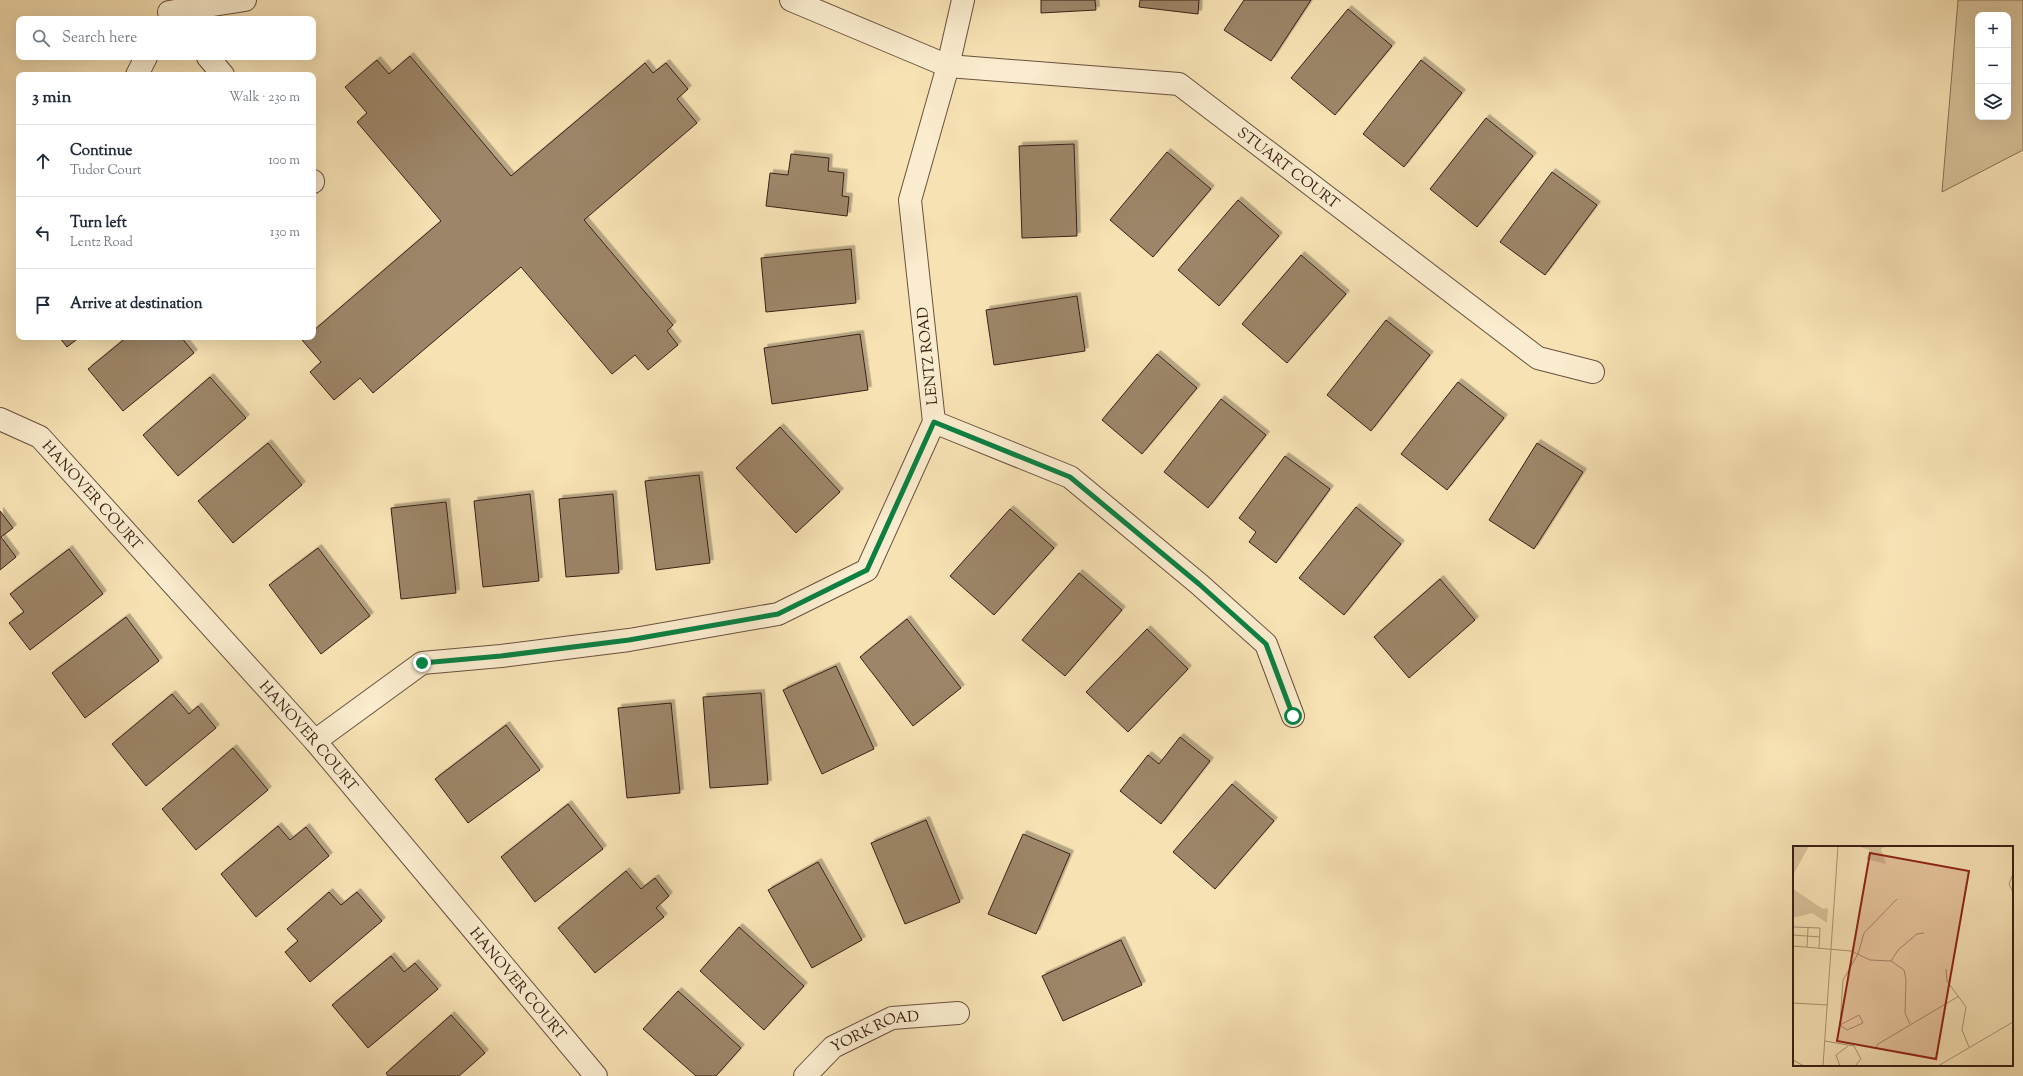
<!DOCTYPE html>
<meta charset="utf-8">
<style>
:root{--surface:#fff;--page:#f6f6f7;--text:#1f2937;--muted:#747a83;--line:#e0e1e3}
body{margin:0;font-family:"Sorts Mill Goudy",serif;background:var(--page);color:var(--text)}
.controls{position:absolute;right:12px;top:12px;display:grid;overflow:hidden;border-radius:8px;box-shadow:0 4px 16px #0002}
.controls button{width:36px;height:36px;display:grid;place-items:center;padding:0;border:0;border-bottom:1px solid var(--line);background:var(--surface);color:var(--text);font:20px sans-serif}
.stop{position:absolute;width:12px;height:12px;margin:-9px;border:3px solid #0b8043;border-radius:50%;background:#fff}
.stop.end{background:#0b8043;border-color:#fff;box-shadow:0 1px 4px #0008}
.list{margin:0;padding:0;list-style:none}
h2{display:flex;justify-content:space-between;align-items:center;height:52px;margin:0;padding:0 16px;font-size:17px}
h2 small{font-size:13px;font-weight:400;color:var(--muted)}
.list li{display:grid;grid-template-columns:26px 1fr auto;gap:12px;align-items:center;box-sizing:border-box;height:72px;padding:0 16px;border-top:1px solid var(--line)}
.list b{display:block;font-size:15px;white-space:nowrap}
.list p{margin:0;font-size:13px;white-space:nowrap;color:var(--muted)}
.list em{font-size:13px;font-style:normal;color:var(--muted)}
.icon{flex:none;width:22px;height:22px;fill:none;stroke:currentColor;stroke-width:2;stroke-linecap:round;stroke-linejoin:round}
.map{position:relative;flex:none;width:2023px;height:1076px;overflow:hidden}
.search{position:absolute;background:var(--surface);box-shadow:0 4px 16px #0002;left:16px;top:16px;width:300px;height:44px;display:flex;align-items:center;gap:10px;box-sizing:border-box;padding:0 14px;border-radius:8px;color:var(--muted);font-size:15px}
.panel{position:absolute;background:var(--surface);box-shadow:0 4px 16px #0002;left:16px;top:72px;width:300px;height:268px;border-radius:8px}
.map>svg:first-child{display:block}
.green{fill:#d7c199;stroke:#887058;fill-rule:evenodd}
.building{fill:#9c8568;stroke:#3a2016;filter:url(#shadow)}
.lines{fill:none;stroke-linecap:round;stroke-linejoin:round}
.minor-casing{stroke:#69503e;stroke-width:24}
.minor{stroke:#faecce;stroke-width:22}
.route{stroke:#0b8043;stroke-width:5}
.labels{text-anchor:middle;stroke-width:3;stroke-linejoin:round;paint-order:stroke}
.street-label{font-size:15px;fill:#3a2016;stroke:#faecce}
.inset-road{fill:none;stroke:#ab9475;stroke-width:1}
.view{fill:#8f2418;fill-opacity:0.15;stroke:#8f2418;stroke-width:2}
.inset-edge{fill:none;stroke:#3a2016;stroke-width:2}
</style>
<div class="map">
<svg width="2023" height="1076" viewBox="0 0 2023 1076">
<defs>
<filter id="shadow"><feDropShadow dx="3.5" dy="-3.5" stdDeviation="0" flood-color="#0004"/></filter>
</defs>
<rect width="100%" height="100%" fill="#f7e2b4"/>
<filter id="stains"><feTurbulence type="fractalNoise" baseFrequency=".005" numOctaves="4"/><feColorMatrix values="0 0 0 0 .2 0 0 0 0 .09 0 0 0 0 .02 0 0 0 .5 -.17"/></filter>
<radialGradient id="worn" r=".72"><stop offset=".6" stop-color="#630" stop-opacity="0"/><stop offset="1" stop-color="#630" stop-opacity=".3"/></radialGradient>
<!-- green -->
<path class="green" d="M1958,0H2023V150L1942,192ZM1978,15H2008V117H1978Z"/>
<!-- building -->
<path class="building" d="M1041,0H1095L1096,10L1041,13Z
M1140,0H1199L1198,14L1139,7Z
M1244,0H1311L1271,61L1224,30Z
M1348,9L1392,46L1335,115L1291,78Z
M410,56L511,176L645,63L653,73L666,63L688,89L677,99L697,123L584,220L673,325L667,331L678,345L648,370L635,355L612,374L521,267L373,393L360,378L334,400L310,372L321,362L302,340L306,337H313V331L441,221L357,122L367,113L345,87L377,60L389,74Z
M1421,60L1462,93L1404,167L1363,134Z
M1486,118L1533,156L1477,227L1430,189Z
M1074,144L1077,236L1022,238L1019,146Z
M1167,152L1211,189L1153,257L1110,220Z
M791,154L829,158L828,171L844,173L842,196L849,197L847,216L766,206L770,173L788,175Z
M1552,172L1597,205L1545,275L1500,242Z
M1238,200L1279,236L1219,306L1178,270Z
M851,249L856,303L766,312L761,258Z
M1301,255L1346,294L1287,363L1242,324Z
M1077,296L1085,351L994,365L986,310Z
M1386,320L1430,355L1371,431L1327,395Z
M860,334L868,390L772,404L764,348Z
M59,337H80L67,347Z
M127,337H181L194,353L123,411L88,369Z
M1157,354L1197,388L1142,454L1102,420Z
M210,377L246,418L178,476L143,435Z
M1458,382L1504,418L1447,490L1401,454Z
M1221,399L1266,435L1208,508L1164,472Z
M780,427L840,492L796,533L736,468Z
M268,443L302,485L233,543L198,501Z
M1537,443L1583,472L1534,549L1489,520Z
M1285,456L1330,489L1276,563L1249,542L1256,532L1239,518Z
M699,475L710,563L656,570L645,481Z
M530,494L539,581L483,587L474,501Z
M613,494L619,573L566,577L559,499Z
M446,502L456,593L401,599L391,508Z
M1356,507L1401,544L1344,615L1299,578Z
M1010,509L1054,548L994,615L950,576Z
M0,511L13,528L1,537L16,557L0,570Z
M318,548L370,616L321,654L269,585Z
M69,549L103,594L30,650L9,623L24,612L10,594Z
M1079,573L1122,610L1065,676L1022,640Z
M1440,579L1475,620L1409,678L1374,637Z
M126,617L159,661L85,718L52,673Z
M907,619L961,688L913,726L860,657Z
M1147,629L1188,669L1128,732L1086,692Z
M836,666L874,749L822,774L783,690Z
M761,693L768,784L710,788L703,697Z
M172,694L189,714L198,706L216,728L146,786L112,744Z
M671,703L680,793L627,798L618,708Z
M506,725L540,770L468,823L435,779Z
M1180,737L1210,761L1161,824L1120,791L1148,755L1159,764Z
M233,748L268,790L196,850L162,809Z
M1232,784L1274,821L1215,889L1173,852Z
M568,804L603,849L535,902L501,857Z
M926,820L960,902L905,924L871,843Z
M278,826L290,840L306,827L329,856L256,917L221,874Z
M1023,834L1070,854L1036,934L988,914Z
M818,862L862,940L812,968L768,890Z
M626,871L641,889L655,878L669,896L656,908L664,917L595,973L558,928Z
M329,892L341,905L357,892L382,921L310,982L285,952L298,941L287,929Z
M739,927L804,986L764,1030L700,971Z
M1121,940L1142,985L1063,1021L1042,976Z
M391,956L404,972L415,963L438,989L368,1048L332,1005Z
M678,991L741,1048L716,1076H696L643,1029Z
M451,1015L485,1053L459,1076H388L386,1073Z"/>
<g class="lines">
<!-- minor casing -->
<g class="minor-casing">
<g id="minor">
<path id="s1" d="M791,0L948,66L1179,84L1538,358L1593,372"/>
<path d="M169,12L245,0"/>
<path d="M208,57L223,75"/>
<path d="M137,75L146,57"/>
<path d="M313,181V182"/>
<path id="s2" d="M0,419L40,437L315,741L596,1076"/>
<path d="M934,422L1070,477L1199,584L1266,644L1293,716"/>
<path d="M315,741L422,663L501,656L629,640L778,614L867,570L934,422L910,200L948,66L963,0"/>
<path id="s3" d="M805,1076L833,1047L892,1018L958,1013"/>
</g>
</g>
<!-- minor -->
<use href="#minor" class="minor"/>
</g>
<g class="lines">
<!-- route -->
<path class="route" d="M422,663L501,656L629,640L778,614L867,570L934,422L1070,477L1199,584L1266,644L1293,716"/>
</g>
<g class="labels">
<!-- street labels -->
<g class="street-label">
<text dy="5" stroke="none"><textPath href="#s1" startOffset="540">STUART COURT</textPath></text>
<text transform="translate(927 356) rotate(-96)" y="5">LENTZ ROAD</text>
<text dy="5" stroke="none"><textPath href="#s2" startOffset="122">HANOVER COURT</textPath></text>
<text dy="5" stroke="none"><textPath href="#s2" startOffset="446">HANOVER COURT</textPath></text>
<text dy="5" stroke="none"><textPath href="#s2" startOffset="770">HANOVER COURT</textPath></text>
<text dy="5" stroke="none"><textPath href="#s3" startOffset="86">YORK ROAD</textPath></text>
</g>
</g>
<!-- overview -->
<g transform="translate(1793 846)">
<rect width="220" height="220" fill="#f7e2b4"/>
<path d="M0,0H16L0,29ZM64,0H93L88,3L93,18L73,13L77,4ZM0,43L30,63L35,62L34,77L19,67L0,72Z" fill="#d7c199"/>
<path class="inset-road" d="M220,28L216,38L220,46M0,81L27,82L26,102M0,89L27,91M0,100L58,105L77,114L98,115L111,124L113,133L112,167L117,178M14,101L15,82M98,115L105,104L124,88L131,87M153,123L154,135L173,161L169,184L176,201M0,157L35,159M47,179L66,169L70,177L54,184L47,179L50,134L65,108L71,87L104,53M32,195L61,200L68,213L62,220M82,203L85,198L166,150M0,214L11,220M30,220L45,0M47,220L43,209L55,200M145,220L220,176"/>
<path class="view" d="M77,7L176,25L143,213L44,195Z"/>
<rect width="220" height="220" class="inset-edge"/>
</g>
<rect width="100%" height="100%" filter="url(#stains)"/>
<rect width="100%" height="100%" fill="url(#worn)"/>
</svg>
<div class="controls">
<button>+</button>
<button>−</button>
<button><svg class="icon" aria-label="layers" viewBox="0 0 24 24"><path d="M12 4l9 5-9 5-9-5zM3 14l9 5 9-5"/></svg></button>
</div>
<div class="stop" style="left:1293px;top:716px"></div>
<div class="stop end" style="left:422px;top:663px"></div>
<div class="search"><svg class="icon" aria-label="search" viewBox="0 0 24 24"><circle cx="10" cy="10" r="6"/><path d="M15 15l6 6"/></svg>Search here</div>
<section class="panel">
<h2>3 min<small>Walk · 230 m</small></h2>
<ul class="list">
<li><svg class="icon" aria-label="ahead" viewBox="0 0 24 24"><path d="M12 20V5M6 11l6-6 6 6"/></svg><div><b>Continue</b><p>Tudor Court</p></div><em>100 m</em></li>
<li><svg class="icon" aria-label="left" viewBox="0 0 24 24"><path d="M17 20v-9H6M10 6l-5 5 5 5"/></svg><div><b>Turn left</b><p>Lentz Road</p></div><em>130 m</em></li>
<li><svg class="icon" aria-label="arrive" viewBox="0 0 24 24"><path d="M6 21V4h12l-3 4 3 4H6"/></svg><div><b>Arrive at destination</b></div></li>
</ul>
</section>
</div>
